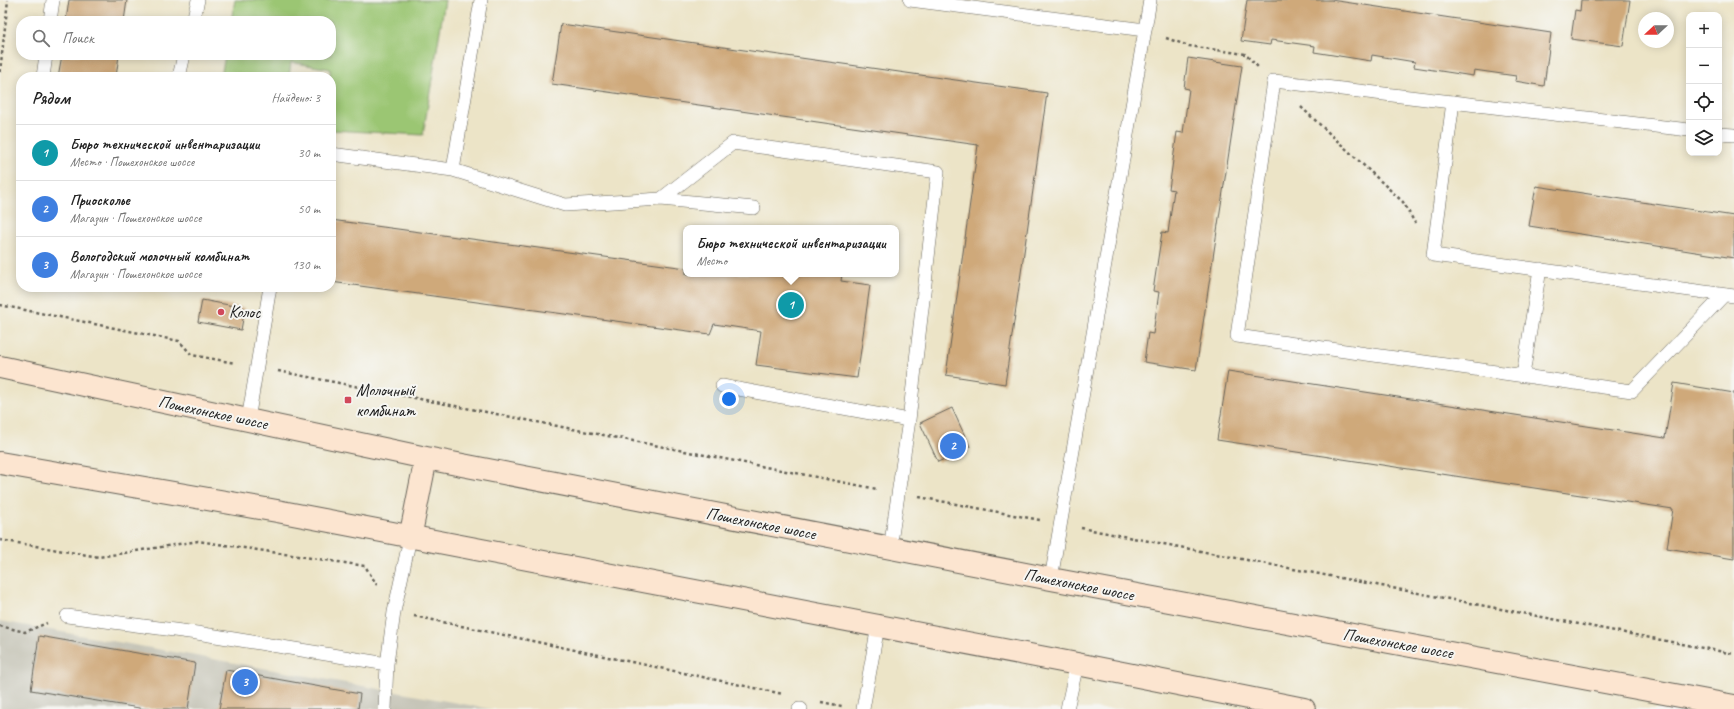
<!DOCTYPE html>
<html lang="ru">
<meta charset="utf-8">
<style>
:root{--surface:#fff;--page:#f6f6f6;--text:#222;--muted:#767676;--line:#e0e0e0;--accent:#d1495b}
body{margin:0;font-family:Caveat,sans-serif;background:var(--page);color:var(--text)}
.controls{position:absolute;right:12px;top:12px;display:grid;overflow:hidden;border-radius:8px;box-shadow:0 2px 10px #0003}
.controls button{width:36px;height:36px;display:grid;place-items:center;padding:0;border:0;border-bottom:1px solid var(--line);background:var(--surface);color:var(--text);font:20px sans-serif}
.compass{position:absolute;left:1638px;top:12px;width:36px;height:36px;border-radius:50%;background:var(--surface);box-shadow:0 2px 10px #0003;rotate:248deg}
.you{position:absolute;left:729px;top:399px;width:14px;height:14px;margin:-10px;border:3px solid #fff;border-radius:50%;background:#1a73e8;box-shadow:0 0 0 6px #1a73e833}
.badge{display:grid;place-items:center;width:26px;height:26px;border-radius:50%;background:var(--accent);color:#fff;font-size:13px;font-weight:700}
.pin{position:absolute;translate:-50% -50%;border:2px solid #fff;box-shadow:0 1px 4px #0006}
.popup{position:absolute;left:683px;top:225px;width:216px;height:52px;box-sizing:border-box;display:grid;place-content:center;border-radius:8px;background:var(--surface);filter:drop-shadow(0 1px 3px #0005);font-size:13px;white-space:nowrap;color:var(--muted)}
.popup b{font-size:15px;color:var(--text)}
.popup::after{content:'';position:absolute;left:50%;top:100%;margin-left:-8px;border:8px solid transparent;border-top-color:var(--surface)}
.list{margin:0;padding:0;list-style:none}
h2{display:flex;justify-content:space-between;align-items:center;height:52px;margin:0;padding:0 16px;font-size:17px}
h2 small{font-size:13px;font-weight:400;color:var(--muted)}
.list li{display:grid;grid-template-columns:26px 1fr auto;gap:12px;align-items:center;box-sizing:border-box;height:56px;padding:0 16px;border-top:1px solid var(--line)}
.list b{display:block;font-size:15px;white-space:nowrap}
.list p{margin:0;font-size:13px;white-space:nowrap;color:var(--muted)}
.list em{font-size:13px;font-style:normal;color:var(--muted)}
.icon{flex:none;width:22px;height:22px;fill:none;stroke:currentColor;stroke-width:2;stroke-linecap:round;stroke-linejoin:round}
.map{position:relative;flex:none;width:1734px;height:709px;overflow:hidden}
.search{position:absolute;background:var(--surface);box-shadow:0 2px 10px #0003;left:16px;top:16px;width:320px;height:44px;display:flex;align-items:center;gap:10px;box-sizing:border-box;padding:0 14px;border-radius:16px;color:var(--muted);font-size:15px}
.panel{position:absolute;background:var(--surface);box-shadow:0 2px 10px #0003;left:16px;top:72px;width:320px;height:220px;border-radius:16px}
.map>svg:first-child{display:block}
.industrial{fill:#c6c5b8}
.green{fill:#9bc673;stroke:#5c7148}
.building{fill:#cfa97a}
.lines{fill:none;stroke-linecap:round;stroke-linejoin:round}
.service-casing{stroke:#656258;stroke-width:14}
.secondary-casing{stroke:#656258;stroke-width:24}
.path{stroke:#656258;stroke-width:2.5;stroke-dasharray:3 3;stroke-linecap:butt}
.service{stroke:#fff;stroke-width:13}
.secondary{stroke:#fce5d0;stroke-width:22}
.poi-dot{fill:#d1495b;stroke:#f6f6f2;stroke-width:1.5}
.labels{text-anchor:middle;stroke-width:4;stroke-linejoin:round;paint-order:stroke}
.poi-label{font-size:17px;fill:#1c1c1c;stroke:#f6f6f2;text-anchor:start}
.street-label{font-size:17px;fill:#1c1c1c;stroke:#f6f6f2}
</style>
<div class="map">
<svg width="1734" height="709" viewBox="0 0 1734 709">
<rect width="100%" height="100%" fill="#f6f6f2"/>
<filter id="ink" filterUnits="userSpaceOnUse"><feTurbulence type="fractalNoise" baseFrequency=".025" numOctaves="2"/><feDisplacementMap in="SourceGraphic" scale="8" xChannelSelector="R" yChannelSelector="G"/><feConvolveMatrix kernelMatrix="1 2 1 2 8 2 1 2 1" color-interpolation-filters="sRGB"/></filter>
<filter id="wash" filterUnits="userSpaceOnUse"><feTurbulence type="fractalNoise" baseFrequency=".012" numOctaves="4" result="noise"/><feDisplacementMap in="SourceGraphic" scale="16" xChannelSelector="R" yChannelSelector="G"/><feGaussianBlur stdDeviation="0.9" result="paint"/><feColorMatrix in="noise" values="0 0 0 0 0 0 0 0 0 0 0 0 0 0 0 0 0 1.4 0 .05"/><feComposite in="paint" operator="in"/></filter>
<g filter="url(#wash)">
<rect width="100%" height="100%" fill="#ece4c7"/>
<!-- industrial -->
<path class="industrial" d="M0,621L491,709H0Z"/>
<!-- green -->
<path class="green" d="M235,0H445L423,135L331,130L330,69L291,62L289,77H221L225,55H331V21H231Z"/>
<g id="blocks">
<!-- building -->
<path class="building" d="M69,0H127L124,21H66Z
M1247,0H1331L1551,33L1544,86L1515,81L1516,76L1474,70L1473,76L1414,67L1415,62L1372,55L1371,61L1314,52L1315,46L1271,40L1270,45L1241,41Z
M1581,0H1630L1623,46L1571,39L1575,10L1580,11Z
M561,24L1047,93L1005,384L946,375L978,145L552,84Z
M62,55H119L116,77H58Z
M1188,58L1242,66L1196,370L1144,362L1148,333L1153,334L1159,292L1153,291L1162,232L1168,233L1174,190L1169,189L1177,132L1183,133L1189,89L1184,88Z
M1536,186L1734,216V258L1529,226Z
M331,220L686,268V274H842L841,281L870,285L857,378L756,365L761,331L714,324L710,334L331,282Z
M202,300L245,308L241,330L198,322Z
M1228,371L1665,438L1674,383L1734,393V559L1667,548L1673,509L1217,440Z
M952,408L970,447L938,462L920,423Z
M39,636L195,663L188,709H145L31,690Z
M226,670L360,694L358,709H219Z"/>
</g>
</g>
<g filter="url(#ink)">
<use href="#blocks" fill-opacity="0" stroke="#656258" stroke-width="1"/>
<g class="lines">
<!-- service casing -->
<g class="service-casing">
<path id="service" d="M910,0L1145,30L1051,579
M50,21L53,0
M193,21L198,0
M1145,30L1150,0
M43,77L46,55
M179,77L184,55
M1453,102L1433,255L1734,296
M1689,130L1274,81L1237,336L1632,391L1724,295
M1719,134L1734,135
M331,154L453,170L565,205L661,199L733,143L938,172L909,420L890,549
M453,170L481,0
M661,199L754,208
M1523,375L1540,269
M722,386L909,420
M248,420L270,287
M67,616L197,633L387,664L394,612L410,538
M385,709L387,664
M799,709H801
M863,709L878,626
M1067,709L1077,664"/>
</g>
<!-- secondary casing -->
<g class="secondary-casing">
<path id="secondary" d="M0,367L426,458L1051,579L1734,706
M0,463L277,511L1077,664L1304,709
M410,538L426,458"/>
</g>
<!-- path -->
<path class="path" d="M1166,38L1189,46L1245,54L1258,67
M0,72L8,0
M1301,107L1403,202L1415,223
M0,305L179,341L192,355L235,363
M278,371L877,489
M919,497L1040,520
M1081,528L1734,654
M0,540L99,557L198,541L365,566L377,585
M414,616L783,694
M0,626L25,632L47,623
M821,702L842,706"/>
<!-- service -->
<use href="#service" class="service"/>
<!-- secondary -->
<use href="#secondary" class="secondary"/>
</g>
</g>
<!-- markers -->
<g class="poi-dot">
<circle cx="221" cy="312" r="4"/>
<rect x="344" y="396" width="8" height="8" rx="2"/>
</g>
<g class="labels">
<!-- poi labels -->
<g class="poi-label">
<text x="229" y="318">Колос</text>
<text x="356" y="396">Молочный<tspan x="356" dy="20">комбинат</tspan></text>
</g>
<!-- street labels -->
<g class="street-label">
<text transform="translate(213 412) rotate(12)" y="6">Пошехонское шоссе</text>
<text transform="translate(761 523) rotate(11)" y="6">Пошехонское шоссе</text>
<text transform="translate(1079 584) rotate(11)" y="6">Пошехонское шоссе</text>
<text transform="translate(1398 643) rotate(10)" y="6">Пошехонское шоссе</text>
</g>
</g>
</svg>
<div class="controls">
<button>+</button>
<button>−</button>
<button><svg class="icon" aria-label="locate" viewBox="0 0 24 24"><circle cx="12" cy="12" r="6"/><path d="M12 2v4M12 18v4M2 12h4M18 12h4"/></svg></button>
<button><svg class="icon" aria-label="layers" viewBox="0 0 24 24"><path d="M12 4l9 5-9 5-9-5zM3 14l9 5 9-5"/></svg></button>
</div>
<svg class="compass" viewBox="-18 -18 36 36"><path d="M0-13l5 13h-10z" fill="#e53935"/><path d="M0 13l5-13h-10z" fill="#767676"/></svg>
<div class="you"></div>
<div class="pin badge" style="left:791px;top:305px;background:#0f9aa8">1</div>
<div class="popup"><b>Бюро технической инвентаризации</b>Место</div>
<div class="pin badge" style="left:953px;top:446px;background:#3f7fe0">2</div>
<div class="pin badge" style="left:245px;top:682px;background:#3f7fe0">3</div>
<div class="search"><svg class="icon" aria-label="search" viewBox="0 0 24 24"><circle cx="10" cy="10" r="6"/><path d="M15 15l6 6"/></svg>Поиск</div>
<section class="panel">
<h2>Рядом<small>Найдено: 3</small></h2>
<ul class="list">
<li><span class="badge" style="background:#0f9aa8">1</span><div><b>Бюро технической инвентаризации</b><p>Место · Пошехонское шоссе</p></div><em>30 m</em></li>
<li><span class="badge" style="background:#3f7fe0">2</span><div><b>Приосколье</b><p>Магазин · Пошехонское шоссе</p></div><em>50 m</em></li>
<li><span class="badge" style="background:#3f7fe0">3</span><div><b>Вологодский молочный комбинат</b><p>Магазин · Пошехонское шоссе</p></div><em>130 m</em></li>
</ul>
</section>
</div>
